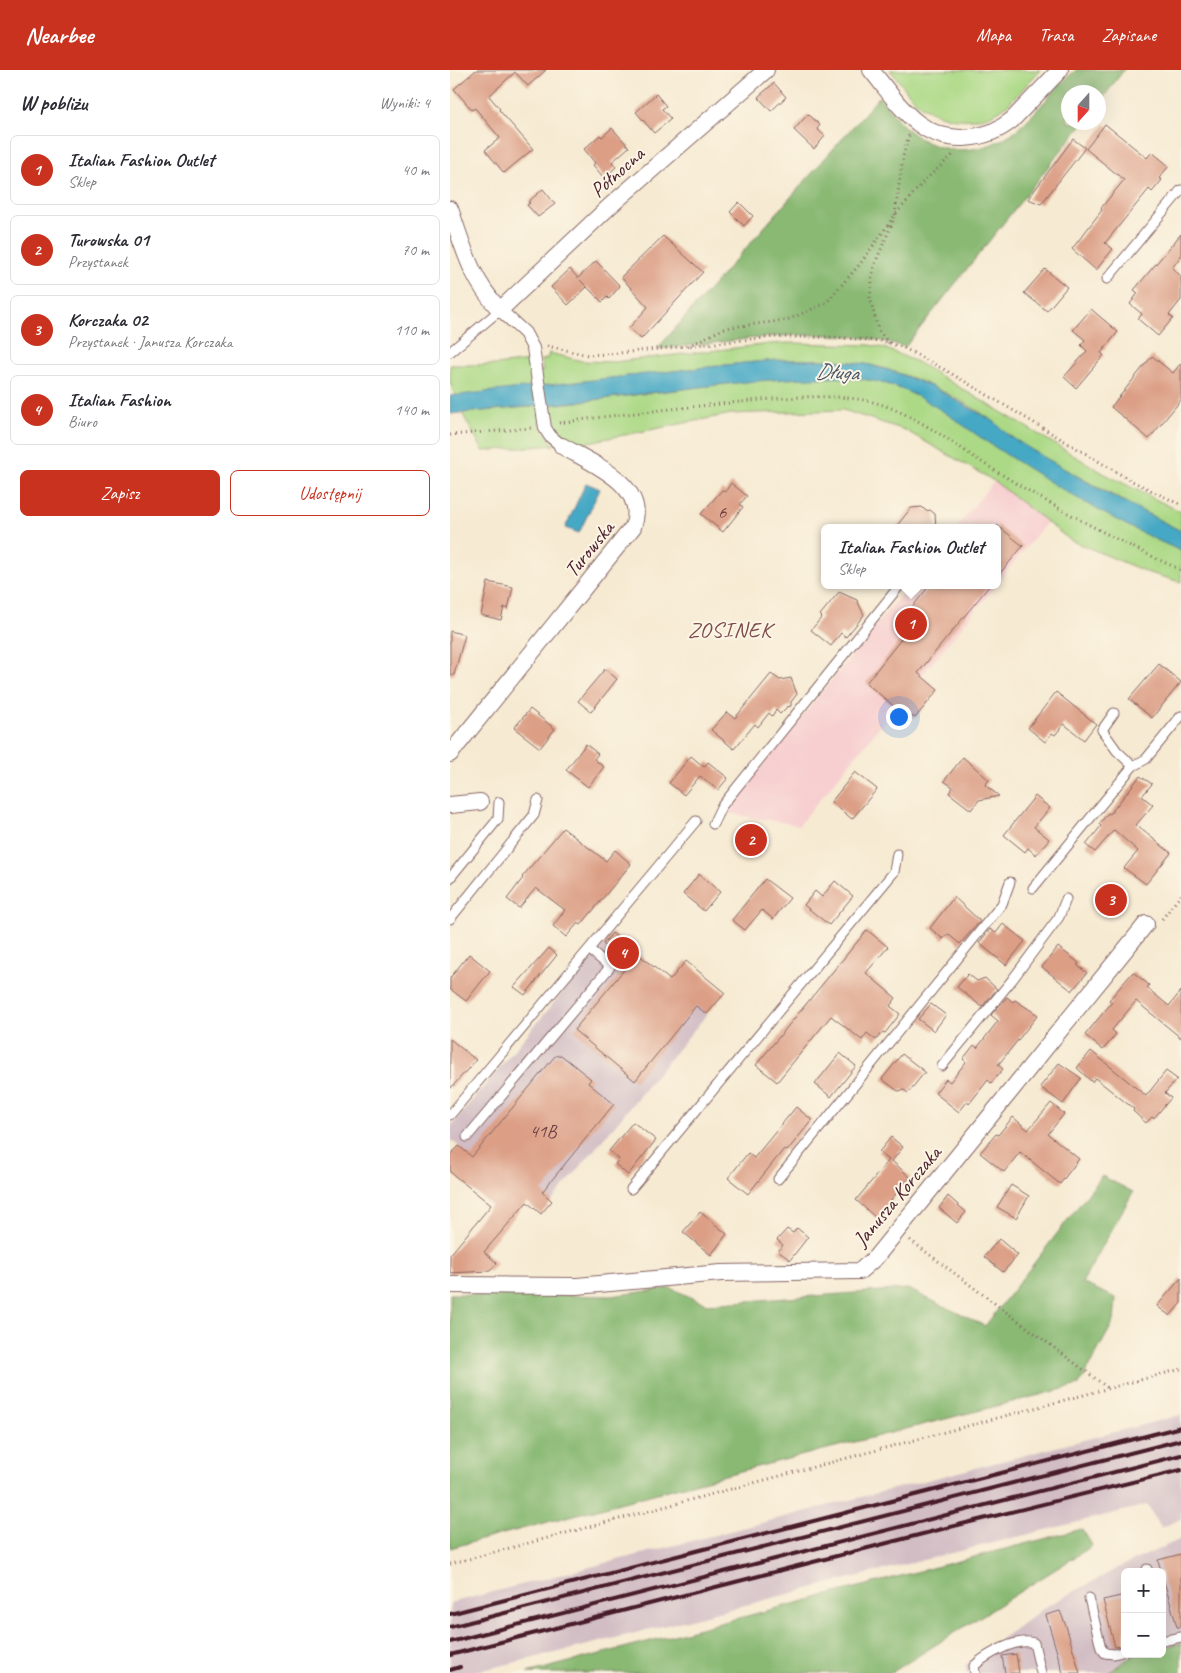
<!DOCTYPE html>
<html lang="pl">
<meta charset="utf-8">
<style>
:root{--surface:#fff;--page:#f7f7f7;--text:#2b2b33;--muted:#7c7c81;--line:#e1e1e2;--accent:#c8321e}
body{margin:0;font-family:Caveat,sans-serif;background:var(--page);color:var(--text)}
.controls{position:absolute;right:15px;bottom:15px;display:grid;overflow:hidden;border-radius:8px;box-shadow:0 5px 20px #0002}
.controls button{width:45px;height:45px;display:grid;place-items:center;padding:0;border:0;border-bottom:1px solid var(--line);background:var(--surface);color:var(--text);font:25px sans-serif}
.compass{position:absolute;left:611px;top:15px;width:45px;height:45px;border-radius:50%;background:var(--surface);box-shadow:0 5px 20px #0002;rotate:201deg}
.you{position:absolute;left:448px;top:646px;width:18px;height:18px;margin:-12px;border:4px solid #fff;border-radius:50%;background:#1a73e8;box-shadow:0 0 0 8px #1a73e833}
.badge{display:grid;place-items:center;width:32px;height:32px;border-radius:50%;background:var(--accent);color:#fff;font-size:16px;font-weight:700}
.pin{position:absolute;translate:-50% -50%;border:2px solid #fff;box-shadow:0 1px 5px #0006}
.popup{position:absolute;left:371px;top:454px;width:180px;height:65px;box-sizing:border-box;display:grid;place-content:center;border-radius:8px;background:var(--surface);filter:drop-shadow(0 1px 4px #0005);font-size:16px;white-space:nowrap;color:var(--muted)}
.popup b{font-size:19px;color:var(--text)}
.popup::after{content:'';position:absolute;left:50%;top:100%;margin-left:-10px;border:10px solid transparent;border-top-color:var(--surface)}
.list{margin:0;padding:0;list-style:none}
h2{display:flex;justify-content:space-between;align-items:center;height:65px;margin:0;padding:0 20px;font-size:21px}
h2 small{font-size:16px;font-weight:400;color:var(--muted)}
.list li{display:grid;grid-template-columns:32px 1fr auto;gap:15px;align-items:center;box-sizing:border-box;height:70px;margin:0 10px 10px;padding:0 10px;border:1px solid var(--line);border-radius:8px}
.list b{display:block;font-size:19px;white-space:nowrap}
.list p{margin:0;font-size:16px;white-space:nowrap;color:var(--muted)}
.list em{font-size:16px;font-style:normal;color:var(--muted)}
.actions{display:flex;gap:10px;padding:15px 20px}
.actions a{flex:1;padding:11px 0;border:1px solid var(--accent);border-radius:8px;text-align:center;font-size:18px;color:var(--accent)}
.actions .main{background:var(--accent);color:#fff}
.map{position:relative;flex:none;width:731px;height:1603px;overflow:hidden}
header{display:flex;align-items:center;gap:30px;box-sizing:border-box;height:70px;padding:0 25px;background:var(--accent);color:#fff}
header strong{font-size:24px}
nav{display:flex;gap:28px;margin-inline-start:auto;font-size:18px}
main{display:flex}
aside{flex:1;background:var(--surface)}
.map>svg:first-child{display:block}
.built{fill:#f7cfd0}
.industrial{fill:#d2bdc5}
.green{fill:#acd986;stroke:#7b7c58}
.forest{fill:#89b973;stroke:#6a6c4f}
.water{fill:#45a8c5;stroke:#486478}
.building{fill:#dc9f86}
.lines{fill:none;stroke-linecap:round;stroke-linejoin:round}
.service-casing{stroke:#866665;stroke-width:11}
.pedestrian-casing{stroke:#866665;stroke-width:14}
.minor-casing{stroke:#866665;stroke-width:18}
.path{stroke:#866665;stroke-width:3;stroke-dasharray:1 4;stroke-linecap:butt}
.service{stroke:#fff;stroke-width:9}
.pedestrian{stroke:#fff;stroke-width:12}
.minor{stroke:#fff;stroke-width:16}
.rail{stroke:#4a1f2b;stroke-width:4}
.labels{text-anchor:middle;stroke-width:4;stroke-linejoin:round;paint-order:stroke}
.number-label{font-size:19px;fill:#6e3f42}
.street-label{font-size:21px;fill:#4a1f2b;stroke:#fcf5e5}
.water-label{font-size:22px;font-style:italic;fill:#485669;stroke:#fcf5e5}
.neighbourhood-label{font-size:22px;letter-spacing:1px;fill:#7d4c4b;stroke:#fcf5e5}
</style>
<header>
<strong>Nearbee</strong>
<nav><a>Mapa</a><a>Trasa</a><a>Zapisane</a></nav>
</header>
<main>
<aside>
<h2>W pobliżu<small>Wyniki: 4</small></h2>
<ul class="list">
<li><span class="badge">1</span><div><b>Italian Fashion Outlet</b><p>Sklep</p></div><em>40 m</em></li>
<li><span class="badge">2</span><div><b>Turowska 01</b><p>Przystanek</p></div><em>70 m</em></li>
<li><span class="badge">3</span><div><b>Korczaka 02</b><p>Przystanek · Janusza Korczaka</p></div><em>110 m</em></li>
<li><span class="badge">4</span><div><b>Italian Fashion</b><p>Biuro</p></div><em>140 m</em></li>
</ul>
<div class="actions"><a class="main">Zapisz</a><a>Udostępnij</a></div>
</aside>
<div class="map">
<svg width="731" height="1603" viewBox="0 0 731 1603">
<rect width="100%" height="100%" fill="#fcf5e5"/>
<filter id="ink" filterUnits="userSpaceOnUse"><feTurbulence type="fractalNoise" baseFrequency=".02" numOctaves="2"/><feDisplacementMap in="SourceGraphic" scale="10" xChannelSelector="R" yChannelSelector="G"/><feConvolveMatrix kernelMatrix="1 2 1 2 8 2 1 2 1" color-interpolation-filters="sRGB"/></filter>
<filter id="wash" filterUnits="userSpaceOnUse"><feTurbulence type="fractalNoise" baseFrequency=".0096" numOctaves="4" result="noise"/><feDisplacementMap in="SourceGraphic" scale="20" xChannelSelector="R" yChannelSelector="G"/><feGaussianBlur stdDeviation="1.12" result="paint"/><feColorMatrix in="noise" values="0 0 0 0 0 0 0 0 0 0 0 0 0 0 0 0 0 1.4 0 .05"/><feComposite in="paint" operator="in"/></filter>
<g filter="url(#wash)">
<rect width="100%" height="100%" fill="#f6ead2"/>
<!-- built -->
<path class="built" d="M544,411L597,452L547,513V458H506Z
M459,515H546L349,755L277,743V739Z"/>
<!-- industrial -->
<path class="industrial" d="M162,863L220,910L219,913L257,944L91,1144L0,1069V1057Z
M731,1345V1449L711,1458L697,1435L437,1499L126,1578L20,1603H0V1533Z
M731,1469V1573L712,1578V1502H675V1584H688L680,1586L659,1603H517L515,1595L597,1536L672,1496Z"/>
<!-- green -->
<path class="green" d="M440,0H590C579,12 568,25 556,36C531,56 495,52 470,35C460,27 449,10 440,0Z
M340,273L420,275L434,278L467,292L655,404L731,442V461C680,435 630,408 581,380C574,375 566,371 559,365C554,362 550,356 545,353C515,329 452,300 415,294C375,287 333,290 294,293L5,326L0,312V295H46L80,291L82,302L93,301L91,290L97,289L99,283L132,291L164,292L320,274Z
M388,306C406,308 427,310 444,316C491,333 530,367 571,393C623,426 675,456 731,481V512L699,503L620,470L544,411L455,360L393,340L281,344L123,375C112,368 103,364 100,351L89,352L104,375L33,381L12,343L119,333L299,311Z"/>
<!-- forest -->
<path class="forest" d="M626,0H674L649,33L648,22H618V52L633,53L455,277C375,252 289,272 207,279L429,27C440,40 450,54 463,64C498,89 542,83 572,55C591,38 606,16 626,0Z
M652,1106L683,1122L632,1213L666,1228L664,1251L629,1315L279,1404L0,1478V1224L161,1226L220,1218L257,1234L458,1219L535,1256Z
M632,1459L642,1475L636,1480L441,1603H77Z
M731,1573V1603H659C683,1584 682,1584 712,1584V1578Z"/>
<!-- water -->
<path class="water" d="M327,290H383L416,294L445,302L483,317L545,352L558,365L582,380L649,419L731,461V481C664,452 601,414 540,374C509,353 479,328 443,316C417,307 389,307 362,308C307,309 253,317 198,323C132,332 66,338 0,344V326L294,293Z
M136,413L150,419L129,463L115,458Z"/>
<g id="blocks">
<!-- building -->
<path class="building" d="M26,0H96L78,16L65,2L39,26L50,39L49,40L83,79L54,103L35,80L50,68L25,38L22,40L4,19Z
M324,13L336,27L321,41L308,27Z
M206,24L216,36L212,39L221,49L204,63L186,42Z
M358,44L370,55L367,59L375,66L364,79L344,60Z
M655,54L697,88L702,82L719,96L709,108L712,110L702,122L699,119L655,173L663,179L646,200L622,179L652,140L651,138L674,110L636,79Z
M162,58L179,77L162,92L166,97L154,108L143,95L145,93L134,79L150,65L152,67Z
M623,69L635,78L591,134L578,129Z
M93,119L105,134L88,147L77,135L80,133L78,132Z
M289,132L303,146L294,156L280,142Z
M731,164V186L722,198L731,206V230L719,245L723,248L708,266L688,249L692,244L680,234L688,223L684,220Z
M213,166L253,202L191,269L179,258L198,237L171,207Z
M146,191L170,216L159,229L157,227L152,232L130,210L137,217L118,235L101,217L120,199L128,208Z
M595,199L617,217L597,241L574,223Z
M641,239L668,262L651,283L654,285L626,318L614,307L637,281L631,275L635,270L623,260Z
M702,286L723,303L731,293V330L699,369L661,337Z
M281,413L297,426L290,434L293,437L273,462L251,444L272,420L275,422Z
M472,437L476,441L480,440L485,444L486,458H445L461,438Z
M547,455L573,476L547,507Z
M38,512L63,517L58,539L54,537L51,550L31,545Z
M480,515H540L468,603L488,620L465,648L462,646L454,656L440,645L446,638L416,613L456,563L447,556Z
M389,522L407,530L414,545L396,567L391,563L381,576L361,560L372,547L370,545Z
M0,561L15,565L4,605H0Z
M709,594L731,612L702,648L679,629Z
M155,599L167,609L141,642L128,631Z
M321,604L330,610L341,608L347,624L341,632V636L337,637L330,644L326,640L322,646L319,643L308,657L305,654L284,679L261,660L277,642L285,648Z
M606,622L646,654L634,670L614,654L605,665L602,663L595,672L578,658Z
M80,639L105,659L90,678L64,658Z
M136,674L148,684L144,689L154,697L138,717L116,700Z
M241,686L254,697L258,692L278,708L268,720L250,706L234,725L219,713Z
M513,687L539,710L535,715L549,726L529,730L521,740L499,723L503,717L494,711Z
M405,702L427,719L402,749L381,732Z
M690,706L702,714L692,726L703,735L686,755L721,783L696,814L674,798L688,781L664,760L645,782L636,775L651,756L649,754L658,743L660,744Z
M585,726L600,738L584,757L599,769L586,785L578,778L575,782L554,765Z
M113,758L156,791L165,780L181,794L131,855L128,853L116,867L103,856L115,840L86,818L69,838L57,829L73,808L72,807Z
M249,804L270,822L254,841L233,824Z
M315,809L340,828L323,849L312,840L295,860L282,850Z
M385,811L403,826L379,855L354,835L365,821L372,827Z
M504,827L530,851L510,874L498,864L493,869L480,858Z
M553,854L575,871L556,895L529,873L540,859L546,863Z
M417,860L438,877L416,903L446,928L440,936L450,944L435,963L433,962L426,970L417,963L412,970L381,946L327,1012L306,995Z
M162,863L220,910L236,891L275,923L257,944L246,936L185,1011L124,960L178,895L153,874Z
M608,877L629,893L627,895L637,903L622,921L592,897Z
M99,878L107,885L75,925L64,917Z
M19,884L40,901L16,931L0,919V908Z
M683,902L699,915L697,918L719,936L731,921V968L686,931L662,960L666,964L653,980L635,965L662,932L659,930Z
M518,904L527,911L535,908L547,919L532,937L507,917Z
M557,927L563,932L565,930L588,945L548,995L553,999L541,1013L538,1010L519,1034L517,1032L509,1042L485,1023L496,1009L500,1012L516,992L513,989L524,975L527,978L548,951L541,945Z
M481,934L496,945L484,961L468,949Z
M0,969L26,990L0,1019Z
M641,981L696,1026L716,1001L727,1009L715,1023L721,1028L704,1048L702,1047L696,1053L683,1041L684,1039L645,1008L642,1012L627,998Z
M390,983L406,996L381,1027L365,1014Z
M452,984L475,1002L458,1023L454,1020L448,1021L432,1009Z
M111,985L141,1009L138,1013L164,1034L92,1122L102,1131L91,1144L77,1132L34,1182L47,1193L40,1201L0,1203V1185L41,1135L0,1102V1085L9,1076L22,1087L105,986Z
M609,993L631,1008L613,1034L590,1017Z
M601,1033L614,1044L598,1064L629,1089L610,1114L570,1082L554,1102L530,1083L546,1064L548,1065L563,1047L578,1060Z
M346,1037L362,1050L337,1081L334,1079L298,1124L278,1108L298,1083L304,1088Z
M183,1052L206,1070L178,1105L165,1094L169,1089L159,1081Z
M441,1067L453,1077L442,1091L460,1107L426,1148L406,1130L439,1090L429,1082Z
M561,1115L579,1126L566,1148L547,1137Z
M498,1126L516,1142L507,1153L489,1138Z
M250,1142L277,1164L261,1185L233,1162Z
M347,1158L358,1167L340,1190L328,1181L333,1175L327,1170L337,1159L343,1163Z
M549,1169L568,1185L553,1202L534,1187Z
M731,1208V1233L720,1246L707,1236Z
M731,1484V1557H727L708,1490Z
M675,1525V1575L665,1577L653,1530Z
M610,1541L616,1556L630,1603H613L596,1545Z
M566,1584L569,1603H555L552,1586Z"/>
</g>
</g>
<g filter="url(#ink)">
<use href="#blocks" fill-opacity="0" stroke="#866665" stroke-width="1"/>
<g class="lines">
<!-- service casing -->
<g class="service-casing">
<path id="service" d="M657,209L731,120
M0,282L50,240
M664,643L652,660L667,681L683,696
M263,754L271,737L450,515
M0,808L48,749L49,732
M583,818L683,696L696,689L731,646
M0,849L84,745L88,730
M492,996L562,910L609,847L616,829
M0,1045L246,751
M17,1067L160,897L139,879
M328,1109L552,834L560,812
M181,1119L444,802L447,784
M697,1499L698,1502
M639,1528L651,1578L655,1583L664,1584L675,1581
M712,1571L731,1567
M525,1603L524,1596C536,1585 567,1567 584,1573L591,1603"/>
</g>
<!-- pedestrian casing -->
<g class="pedestrian-casing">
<path id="pedestrian" d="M50,240L75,263L83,278L95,358L100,366L112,376"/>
</g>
<!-- minor casing -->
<g class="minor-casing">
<path id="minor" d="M421,0C436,18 450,40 469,54C497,75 536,71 562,50L610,0
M0,139C14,178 20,208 50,240L160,136L316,0
M0,684L183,457C199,415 141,393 112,376
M0,735L30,732
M0,1215L127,1216L271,1203L410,1201L425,1188L696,854"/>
</g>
<!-- path -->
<path class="path" d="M445,145L453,86L459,65
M439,273L428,260L420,227L424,196L443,151
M97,276L138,285L159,284L324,267H381L432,271L452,277L497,301L680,410L731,435
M238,276L275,258L337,250L376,233L410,194L445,145L475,110L504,84
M109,353C169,344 230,338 290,332C332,328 393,321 433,335C476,350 515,383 554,406C611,441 670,472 731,500
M0,365L82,358
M712,849L731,825
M460,1170L658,1318
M0,1494L731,1299"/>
<!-- service -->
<use href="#service" class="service"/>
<!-- pedestrian -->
<use href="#pedestrian" class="pedestrian"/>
<!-- minor -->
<use href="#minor" class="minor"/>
<!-- rail -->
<path class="rail" d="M0,1544L731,1357
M0,1557L731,1370
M0,1572L731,1385
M0,1585L500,1457L731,1400
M0,1600L10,1597"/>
</g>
</g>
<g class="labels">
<!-- number labels -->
<g class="number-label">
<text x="272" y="448">6</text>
<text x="93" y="1067">41B</text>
</g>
<!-- street labels -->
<g class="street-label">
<text transform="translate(167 102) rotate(-42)" y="7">Północna</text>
<text transform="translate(139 479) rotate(-51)" y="7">Turowska</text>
<text transform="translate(447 1126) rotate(-50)" y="7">Janusza Korczaka</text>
</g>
<!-- water labels -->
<g class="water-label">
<text transform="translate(387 301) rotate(3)" y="8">Długa</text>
</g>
<!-- neighbourhood labels -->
<g class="neighbourhood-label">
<text x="280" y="567">ZOSINEK</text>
</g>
</g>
</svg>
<div class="controls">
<button>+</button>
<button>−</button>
</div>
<svg class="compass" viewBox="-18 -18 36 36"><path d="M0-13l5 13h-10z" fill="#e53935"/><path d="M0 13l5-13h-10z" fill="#7c7c81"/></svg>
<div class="you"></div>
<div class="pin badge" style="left:461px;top:554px">1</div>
<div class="popup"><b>Italian Fashion Outlet</b>Sklep</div>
<div class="pin badge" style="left:301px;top:770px">2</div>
<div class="pin badge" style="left:661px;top:830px">3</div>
<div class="pin badge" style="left:173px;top:883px">4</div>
</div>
</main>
